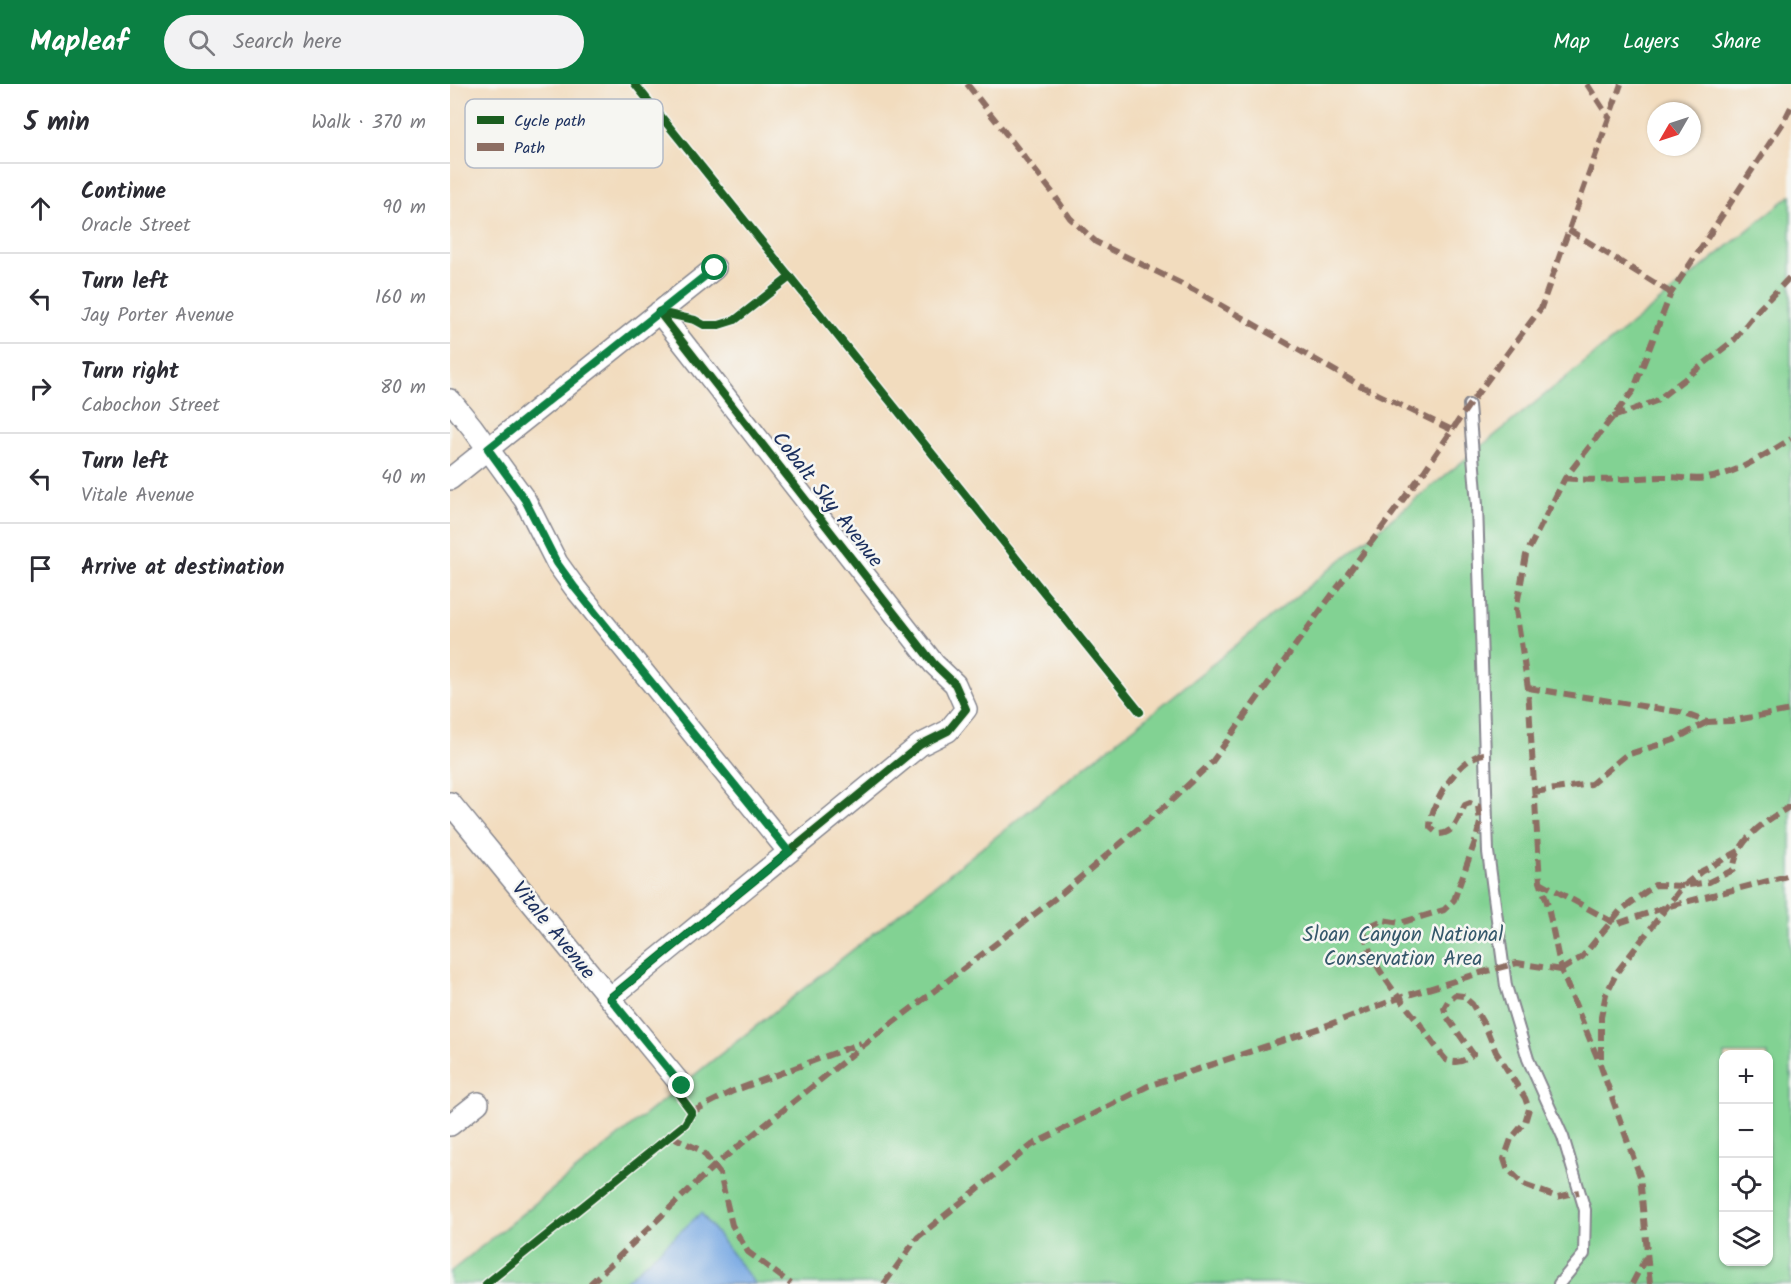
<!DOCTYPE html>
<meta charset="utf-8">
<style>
:root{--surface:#fff;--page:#f2f2f3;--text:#2b2b33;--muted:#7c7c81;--line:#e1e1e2;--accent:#0b8043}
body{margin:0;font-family:Kalam,sans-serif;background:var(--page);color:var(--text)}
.controls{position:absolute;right:18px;bottom:18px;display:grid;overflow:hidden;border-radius:12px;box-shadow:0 2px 4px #0004}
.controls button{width:54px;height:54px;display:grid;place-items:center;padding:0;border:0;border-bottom:2px solid var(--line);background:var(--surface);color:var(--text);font:30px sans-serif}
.compass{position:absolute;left:1197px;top:18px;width:54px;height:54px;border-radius:50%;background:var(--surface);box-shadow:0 2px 4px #0004;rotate:231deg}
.stop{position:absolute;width:18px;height:18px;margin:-14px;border:4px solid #0b8043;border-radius:50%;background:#fff}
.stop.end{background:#0b8043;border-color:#fff;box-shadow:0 2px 6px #0008}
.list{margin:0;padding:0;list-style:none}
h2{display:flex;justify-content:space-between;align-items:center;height:78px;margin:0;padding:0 24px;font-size:26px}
h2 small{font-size:20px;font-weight:400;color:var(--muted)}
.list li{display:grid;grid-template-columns:39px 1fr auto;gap:18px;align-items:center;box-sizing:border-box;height:90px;padding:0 24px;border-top:2px solid var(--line)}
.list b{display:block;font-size:22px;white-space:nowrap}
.list p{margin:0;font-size:20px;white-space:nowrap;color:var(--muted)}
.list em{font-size:20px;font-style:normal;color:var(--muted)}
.icon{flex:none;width:33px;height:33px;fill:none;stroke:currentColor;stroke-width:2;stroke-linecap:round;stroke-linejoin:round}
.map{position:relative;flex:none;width:1341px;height:1200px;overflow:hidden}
header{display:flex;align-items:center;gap:36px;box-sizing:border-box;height:84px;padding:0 30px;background:var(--accent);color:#fff}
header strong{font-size:28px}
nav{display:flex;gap:33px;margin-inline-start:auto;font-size:21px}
.search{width:420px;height:54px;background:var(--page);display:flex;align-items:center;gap:15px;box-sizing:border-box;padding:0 21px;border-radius:33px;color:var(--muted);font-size:22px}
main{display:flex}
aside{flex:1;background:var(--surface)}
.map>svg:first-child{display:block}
.green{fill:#82d293;stroke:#4e8078;stroke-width:1.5;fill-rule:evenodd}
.water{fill:#78a9e3;stroke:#4a6ca0;stroke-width:1.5}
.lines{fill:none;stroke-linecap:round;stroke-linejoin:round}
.lane-casing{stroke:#86868e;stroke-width:14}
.street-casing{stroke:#86868e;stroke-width:24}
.lane{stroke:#fff;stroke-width:10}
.street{stroke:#fff;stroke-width:21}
.quiet{stroke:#8d6e63;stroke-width:6;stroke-dasharray:12 6;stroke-linecap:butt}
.cycleway-casing{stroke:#f6f6f2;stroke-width:11}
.cycleway{stroke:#1b5e20;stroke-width:8}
.route{stroke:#0b8043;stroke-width:8}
.labels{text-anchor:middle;stroke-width:5;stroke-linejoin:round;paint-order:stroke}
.street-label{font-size:21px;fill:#1b2f5e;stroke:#f6f6f2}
.park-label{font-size:21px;fill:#35586b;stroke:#f6f6f2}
.key{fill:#f6f6f2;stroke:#b4bac6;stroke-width:1.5}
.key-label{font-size:16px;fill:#1b2f5e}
</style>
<header>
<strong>Mapleaf</strong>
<div class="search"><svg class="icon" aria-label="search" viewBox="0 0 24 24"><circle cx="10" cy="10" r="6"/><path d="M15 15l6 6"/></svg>Search here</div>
<nav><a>Map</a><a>Layers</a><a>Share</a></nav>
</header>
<main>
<aside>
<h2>5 min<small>Walk · 370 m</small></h2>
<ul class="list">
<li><svg class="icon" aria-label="ahead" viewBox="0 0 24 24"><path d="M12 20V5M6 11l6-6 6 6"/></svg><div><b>Continue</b><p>Oracle Street</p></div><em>90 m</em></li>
<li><svg class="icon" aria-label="left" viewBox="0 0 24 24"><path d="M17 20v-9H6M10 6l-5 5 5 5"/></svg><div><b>Turn left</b><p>Jay Porter Avenue</p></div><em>160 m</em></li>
<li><svg class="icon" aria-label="right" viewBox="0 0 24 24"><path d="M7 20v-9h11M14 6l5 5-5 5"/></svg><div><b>Turn right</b><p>Cabochon Street</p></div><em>80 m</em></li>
<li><svg class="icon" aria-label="left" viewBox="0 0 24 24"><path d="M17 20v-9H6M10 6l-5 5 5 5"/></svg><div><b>Turn left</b><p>Vitale Avenue</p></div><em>40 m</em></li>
<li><svg class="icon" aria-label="arrive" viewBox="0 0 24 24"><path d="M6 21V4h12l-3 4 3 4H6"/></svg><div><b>Arrive at destination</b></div></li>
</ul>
</aside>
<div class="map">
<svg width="1341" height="1200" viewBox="0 0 1341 1200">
<rect width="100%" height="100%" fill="#f6f6f2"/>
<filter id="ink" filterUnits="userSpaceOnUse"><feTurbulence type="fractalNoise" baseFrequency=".0167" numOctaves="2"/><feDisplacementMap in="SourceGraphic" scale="12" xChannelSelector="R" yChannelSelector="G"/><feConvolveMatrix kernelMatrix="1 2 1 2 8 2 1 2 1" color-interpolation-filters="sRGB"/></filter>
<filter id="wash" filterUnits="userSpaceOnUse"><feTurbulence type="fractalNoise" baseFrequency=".008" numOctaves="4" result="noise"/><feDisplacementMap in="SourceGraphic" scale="24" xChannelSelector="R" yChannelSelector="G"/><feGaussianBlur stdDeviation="1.35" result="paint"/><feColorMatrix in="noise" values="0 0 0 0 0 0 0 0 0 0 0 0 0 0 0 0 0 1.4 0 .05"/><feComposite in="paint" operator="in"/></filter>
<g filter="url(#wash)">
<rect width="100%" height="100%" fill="#f2dcbe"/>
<!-- green -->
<path class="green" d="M1341,111V1200H0V1188L253,984L690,639ZM1274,970H1318V1178H1274Z"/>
<!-- water -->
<path class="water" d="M251,1129L305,1200H172Z"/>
</g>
<g filter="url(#ink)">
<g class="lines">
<!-- lane casing -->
<g class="lane-casing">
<path id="lane" d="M1019,321L1027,421L1038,768L1056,902L1078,975L1113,1053L1135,1126L1134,1170L1109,1200"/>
</g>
<!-- street casing -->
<g class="street-casing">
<path id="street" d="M0,316L22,343L75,416L107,479L125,504L339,768
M0,395L265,184
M0,719L232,1002
M160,914L470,661L498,647L516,625L505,600L484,580L209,228
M0,1041L28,1019"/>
</g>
<!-- lane -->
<use href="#lane" class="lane"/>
<!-- street -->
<use href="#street" class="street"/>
<!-- quiet -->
<path class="quiet" d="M517,0L602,108L620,134L646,158L744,206L913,303L1002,346
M1137,0L1159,34
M1119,146L1221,209
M1163,333L1206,317L1245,287L1284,256L1310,224L1341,192
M1115,394C1148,398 1180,394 1212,393C1236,393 1247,398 1271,391C1296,384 1319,368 1341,355
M1078,604L1230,628L1257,638L1281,637L1341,626
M1034,670C1010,672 980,720 980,743L988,750C1005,750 1008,734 1015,721L1020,719L1028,722L1030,739L1026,755L1004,816L994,826L950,839L933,836L918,843L914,848C922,883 946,910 968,937C977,950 986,964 996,976C1008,980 1013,978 1023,970L997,933L994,924L998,917L1005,911L1013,912L1022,920L1036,944L1046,968L1075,1014L1079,1025L1075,1038L1061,1055L1054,1075L1057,1084L1074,1101L1107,1113L1129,1108
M1084,708L1141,700L1176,671L1224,656L1257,638
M1090,798L1166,840L1216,823L1341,791
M1111,886L1132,873L1170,827L1205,801L1233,802L1259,798L1283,786C1284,780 1286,772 1289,767C1299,747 1322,733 1341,722
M1151,974V933L1156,910L1167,888L1233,802L1252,787L1289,767
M242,1028L281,1008L411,959
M221,1052L252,1067L270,1090L282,1141L298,1168L341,1200
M140,1200L264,1082L415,960L612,809L723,715L762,678L867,531L975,386L1019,321L1091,224L1171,0
M434,1200L468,1153L582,1061L698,1002L870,944L949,914L1030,889L1067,879L1111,886
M1182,1200L1197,1171
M1200,1200L1190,1092L1150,980L1111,886L1097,818L1090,798L1078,604L1066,526L1076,471L1115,394L1183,307L1221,209L1333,39L1341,23"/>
<!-- cycleway casing -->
<g class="cycleway-casing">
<path id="cycleway" d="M185,0L690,628
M209,228L245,236L254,241H269L285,236L340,193
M160,914L470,661L498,647L516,625L505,600L484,580L209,228
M36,1200L235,1040L242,1028L230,1012L232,1002"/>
</g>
<!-- cycleway -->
<use href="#cycleway" class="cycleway"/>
</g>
</g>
<g class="lines" filter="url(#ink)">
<!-- route -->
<path class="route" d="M232,1002L160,914L339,768L125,504L107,479L75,416L38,365L265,184"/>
</g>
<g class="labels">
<!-- street labels -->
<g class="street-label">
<text transform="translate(378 415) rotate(52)" y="7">Cobalt Sky Avenue</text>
<text transform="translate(104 846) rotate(51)" y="7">Vitale Avenue</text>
</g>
<!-- park labels -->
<g class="park-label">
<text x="953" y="857">Sloan Canyon National<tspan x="953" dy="24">Conservation Area</tspan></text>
</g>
</g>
<!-- legend -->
<rect x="15" y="15" width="198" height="69" rx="9" class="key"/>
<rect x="27" y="32" width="27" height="8" fill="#1b5e20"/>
<rect x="27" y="59" width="27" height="8" fill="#8d6e63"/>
<g class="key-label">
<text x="64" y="42">Cycle path</text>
<text x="64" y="69">Path</text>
</g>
</svg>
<div class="controls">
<button>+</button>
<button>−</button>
<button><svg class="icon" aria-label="locate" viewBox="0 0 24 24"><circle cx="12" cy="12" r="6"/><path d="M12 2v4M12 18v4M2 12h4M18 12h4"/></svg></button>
<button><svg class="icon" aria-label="layers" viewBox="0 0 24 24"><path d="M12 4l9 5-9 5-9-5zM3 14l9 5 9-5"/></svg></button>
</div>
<svg class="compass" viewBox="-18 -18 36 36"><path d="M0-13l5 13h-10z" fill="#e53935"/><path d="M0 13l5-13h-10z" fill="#7c7c81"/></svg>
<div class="stop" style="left:265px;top:184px"></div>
<div class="stop end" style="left:232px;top:1002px"></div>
</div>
</main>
